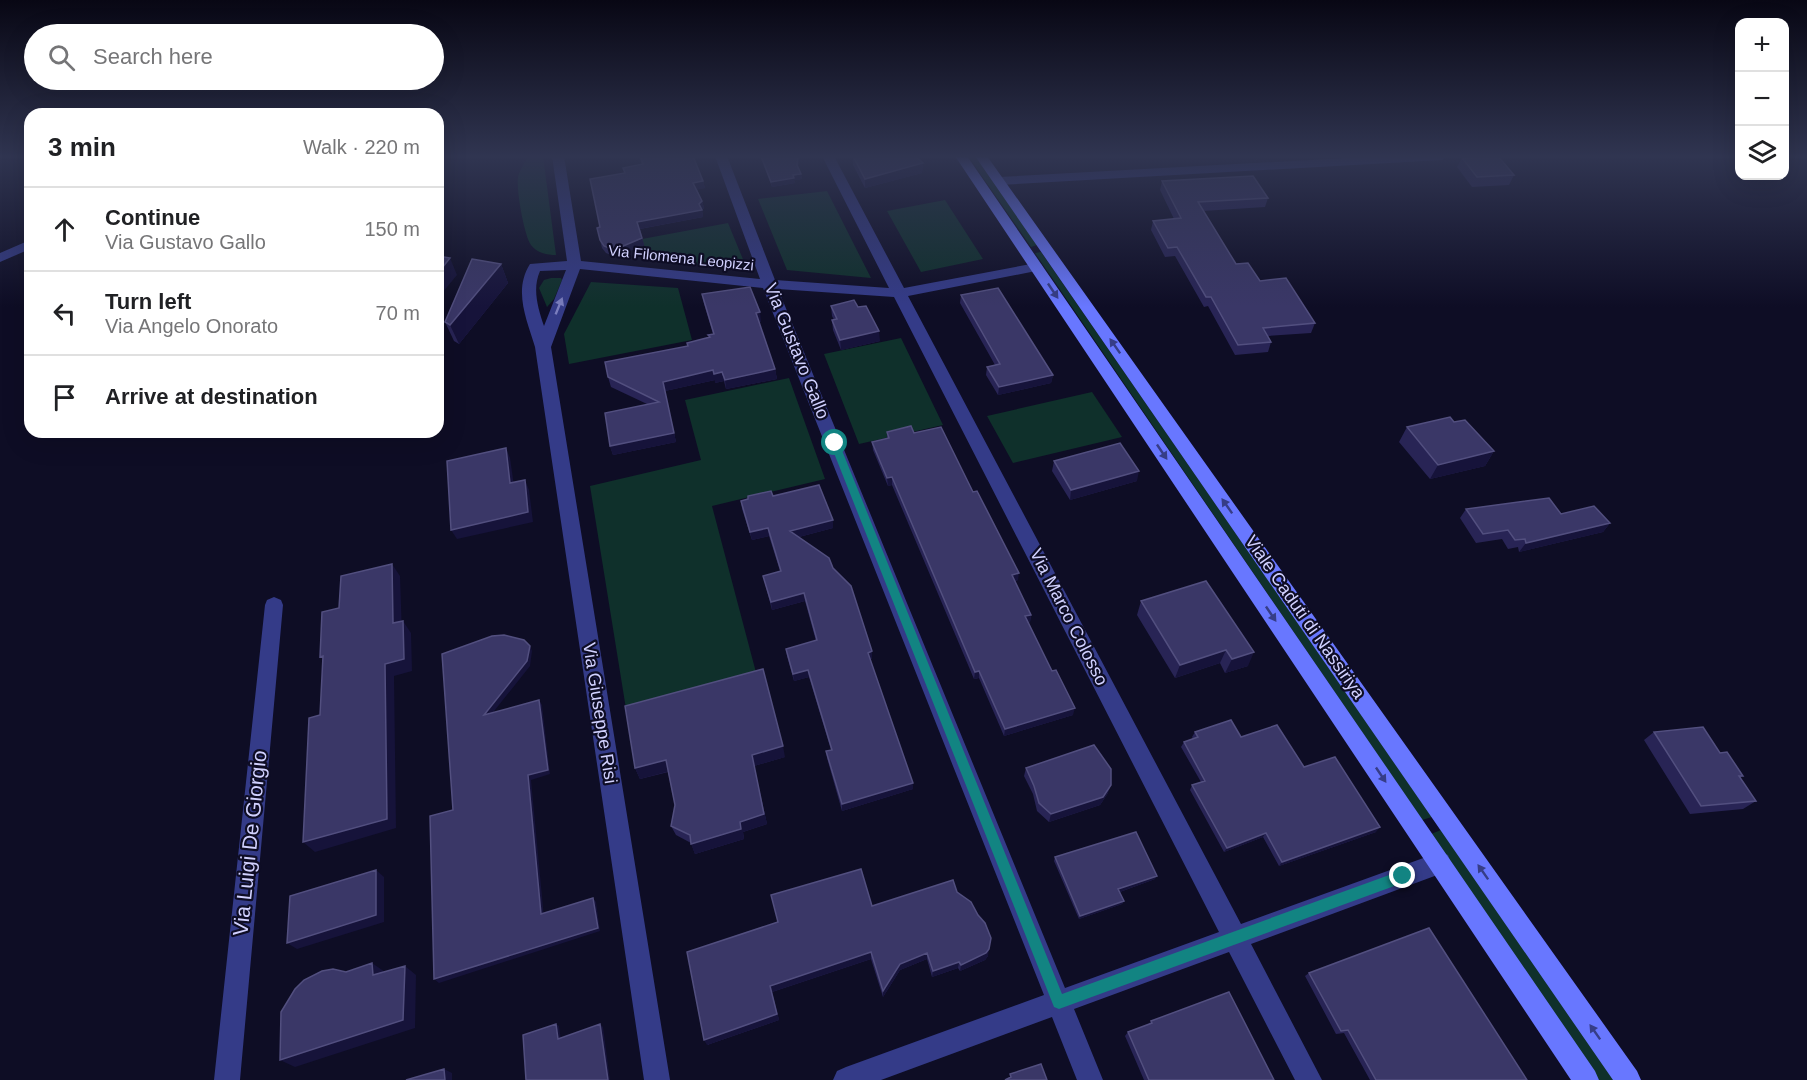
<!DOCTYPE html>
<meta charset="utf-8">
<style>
:root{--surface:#fff;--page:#f6f6f6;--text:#202124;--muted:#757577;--line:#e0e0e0}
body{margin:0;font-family:Helvetica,sans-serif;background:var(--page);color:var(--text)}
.controls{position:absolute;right:18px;top:18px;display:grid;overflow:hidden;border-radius:12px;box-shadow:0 6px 24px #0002}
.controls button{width:54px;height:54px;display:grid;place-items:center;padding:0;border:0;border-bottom:2px solid var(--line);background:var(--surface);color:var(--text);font:30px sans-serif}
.stop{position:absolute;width:18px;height:18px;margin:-14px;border:4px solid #128482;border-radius:50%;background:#fff}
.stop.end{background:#128482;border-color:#fff;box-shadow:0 2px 6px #0008}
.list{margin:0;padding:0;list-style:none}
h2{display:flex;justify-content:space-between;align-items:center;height:78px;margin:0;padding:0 24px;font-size:26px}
h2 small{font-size:20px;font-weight:400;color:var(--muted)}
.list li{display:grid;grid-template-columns:39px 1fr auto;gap:18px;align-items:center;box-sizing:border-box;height:84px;padding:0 24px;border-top:2px solid var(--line)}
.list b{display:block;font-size:22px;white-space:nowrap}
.list p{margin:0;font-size:20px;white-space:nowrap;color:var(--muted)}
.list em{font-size:20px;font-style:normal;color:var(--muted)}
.icon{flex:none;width:33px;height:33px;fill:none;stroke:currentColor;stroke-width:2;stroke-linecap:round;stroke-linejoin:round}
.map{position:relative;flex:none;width:1807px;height:1080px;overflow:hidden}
.search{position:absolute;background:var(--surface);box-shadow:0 6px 24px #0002;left:24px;top:24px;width:420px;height:66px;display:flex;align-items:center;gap:15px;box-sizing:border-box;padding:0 21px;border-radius:33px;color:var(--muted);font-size:22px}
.panel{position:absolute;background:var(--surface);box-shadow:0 6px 24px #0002;left:24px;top:108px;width:420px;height:330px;border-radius:18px}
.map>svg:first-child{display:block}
.green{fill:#0f302b}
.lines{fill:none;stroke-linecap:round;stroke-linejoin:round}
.street{fill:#343b88;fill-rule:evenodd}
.secondary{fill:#6877ff;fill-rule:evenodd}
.wall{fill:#282455}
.shaded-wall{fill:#16133a}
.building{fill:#3a3767;stroke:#524f7f;stroke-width:1.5}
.oneway{fill:#363d87}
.oneway2{fill:#7b7ebe}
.route{fill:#128482}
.labels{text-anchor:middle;stroke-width:4.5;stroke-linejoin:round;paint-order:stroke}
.far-street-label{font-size:15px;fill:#d1d1ff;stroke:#0e0d25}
.street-label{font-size:18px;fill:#d1d1ff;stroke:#0e0d25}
.near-street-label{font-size:21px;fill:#d1d1ff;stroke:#0e0d25}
</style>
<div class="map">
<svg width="1807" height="1080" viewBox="0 0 1807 1080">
<rect width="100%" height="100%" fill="#0e0d25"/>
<!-- green -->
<path class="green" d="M528,156H543L556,255C547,255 537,253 531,245C524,235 516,189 518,177C520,169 525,163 528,156Z
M968,156H975L1037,245L1031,247Z
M827,191L871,278L787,270L758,199Z
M945,200L983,259L921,272L887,211Z
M728,223L747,269L649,260L642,239Z
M1041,252L1432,817L1422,820L1035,253Z
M551,278H561L562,280L554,299L547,307L539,288L544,280Z
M591,282L678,288L692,340L569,364L564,334Z
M901,338L943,425L859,444L824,354Z
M789,378L825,479L712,506L758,680L627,715L590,486L701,460L685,400Z
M1092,392L1122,437L1013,463L987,416Z
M1441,830L1614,1080H1599L1431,834Z"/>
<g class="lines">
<!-- street -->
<path class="street" d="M552,156H564L581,261L760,279L715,156H727L775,280L889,288L822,156H834L904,288L1036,263L1041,264L1043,267L1041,270L1036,271L908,296L1241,924L1440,852L1448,855L1451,863L1448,871L1440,874L1251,944L1322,1080H1295L1229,952L1074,1009L1103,1080H1077L1052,1017L881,1080H833L837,1071L846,1067L1044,995L763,288L580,269L551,347L670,1080H644L535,347C527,320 513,291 530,264L567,261ZM566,270L544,326C538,308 532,289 540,271ZM778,289L894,297L1219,932L1065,988Z
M1384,156H1448L1442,160L999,185L993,181L999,177Z
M30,240V249L0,262V253Z
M274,597L281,600L283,605L240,1080H214L265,605L267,600Z"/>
<!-- secondary -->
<path class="secondary" d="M955,156H967L1595,1071L1599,1080H1571Z
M975,156H987L1637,1071L1641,1080H1613Z"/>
</g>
<!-- wall -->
<path class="wall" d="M639,156H697L698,158H694L703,181L705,188L697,189L702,201L704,208L702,210L703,217L640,229L644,245L622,254L611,255L606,253L602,248L597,228L600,227L625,173L642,165Z
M760,156H799L798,167L801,174L802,179L794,180L795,183L772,187Z
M853,156L923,163L922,173L865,188L853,165Z
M1462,158L1514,175L1509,185L1472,187L1457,167Z
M1162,181L1268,198L1265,207L1203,211L1236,264L1260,281L1315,323L1311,333L1268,336L1271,342L1268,352L1235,355L1208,306L1204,307L1175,256L1165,257L1151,230L1153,221L1174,219L1160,190Z
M501,264L508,283L459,344L454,341L445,322Z
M702,294L761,322H759L775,369L777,379L726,389L724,381L715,383V380L665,391L676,442L613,455L610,446L647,404L611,387L608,377L709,338L708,335L713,334L704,304Z
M961,295L1053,375L1051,383L998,395L986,375L987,367L995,365L960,303Z
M831,306L858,307L880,341L841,350L833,330L832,320H834L832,316Z
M1407,427L1494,451L1485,466L1430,479L1399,442Z
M887,432L914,433L973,492L1018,580L1015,581L1031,615L1030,622L1028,623L1073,715L1004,736L979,678L974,679L892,485L888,486L873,450L872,442L887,439Z
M1054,461L1137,481L1070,500L1052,471Z
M773,496L833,528L799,537L872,658L870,660L913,789L842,811L827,758L826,751L831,750L809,677L794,681L787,656L786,649L816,641L805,601L772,610L763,576L780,571L769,536L752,540L742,509L741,501Z
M1466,509L1561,514L1610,523L1603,532L1519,552L1518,547L1508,549L1502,539L1476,543L1460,518Z
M1206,581L1248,666L1225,673L1220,663L1175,678L1137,615L1141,601Z
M1195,732L1241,737L1304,767L1376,832L1279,866L1263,837L1224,852L1190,790L1192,785L1201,782L1181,747L1184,742L1193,739L1192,737Z
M1654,732L1720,753L1743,776L1740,778L1756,801L1743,809L1690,814L1644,740Z
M785,757L754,766L767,824L743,832L744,839L695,854L691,843L676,835L671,826L675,805L668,772L640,779L635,768Z
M1026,768L1108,793L1100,805L1049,822L1037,811L1033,794L1024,776Z
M1055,857L1155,879L1120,892L1124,901L1122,904L1079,919L1054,861Z
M957,892L988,956L985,960L960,971L958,968L932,977L927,959L900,970L883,997L871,959L772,992L779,1020L707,1045L872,906Z
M1309,973L1527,1080H1370L1344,1033L1336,1034L1305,976Z
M1151,1021L1274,1080H1144L1125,1036L1128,1032L1148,1025Z"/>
<!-- shaded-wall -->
<path class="shaded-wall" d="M1255,156H1269L1254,161Z
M923,163L922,173L865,188V179Z
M801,174L802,179L794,180L795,183L772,187L771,182Z
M703,181L705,188L695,190L693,183Z
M702,201L704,208L702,210L703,217L639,229L637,222L699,204Z
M642,238L644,245L622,254L621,247Z
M450,258L457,275L438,298V273Z
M501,264L508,283L459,344L450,325Z
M760,312L761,322L757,323L756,313Z
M879,331L880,341L841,350L840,340Z
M775,369L777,379L726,389L725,380Z
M713,370L715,380L665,391L676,442L613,455L610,446L674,433L663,382Z
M722,372L724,381L715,383L714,374Z
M1053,375L1051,383L998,395L999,387Z
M506,448L510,458L515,493L510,483Z
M1494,451L1485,466L1430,479L1438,465Z
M1139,471L1137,481L1070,500L1071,490Z
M892,477V485L888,486L887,478Z
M525,480L529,490L533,522L457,539L451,530Z
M833,520V528L791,539L790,531Z
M1610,523L1603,532L1519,552L1526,543Z
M768,528L769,536L752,540L750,532Z
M392,564L400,576L402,635L393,623Z
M1019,573L1018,580L1011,582L1012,575Z
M804,593L805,601L772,610L771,602Z
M1031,615L1030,622L1024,624L1025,616Z
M403,621L411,633L412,671L394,676L396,828L315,852L303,842L385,664Z
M530,646L532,651L530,666L487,720L484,715Z
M1226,650L1220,663L1175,678L1180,665Z
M872,651V658L868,661V653Z
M1254,652L1248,666L1225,673L1232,659Z
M808,670L809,677L794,681L793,674Z
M979,671V678L974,679L975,672Z
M539,700L542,705L550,774L531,780L544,918L541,914L528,775Z
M1075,708L1073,715L1004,736L1005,729Z
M783,746L785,757L754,766L767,824L743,832L744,839L695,854L691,844L740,822L752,755Z
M666,760L670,771L640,779L635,768Z
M913,783V789L842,811V804Z
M1111,785L1108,793L1100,805L1049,822L1051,814Z
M1380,827L1376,832L1279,866L1282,862Z
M1266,833L1263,837L1224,852L1227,848Z
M376,870L384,877V922L297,949L287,943Z
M1157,876L1155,879L1117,893L1118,889Z
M593,898L596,902L600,931L439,983L434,979Z
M1124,901L1122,904L1079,919L1080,916Z
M989,949L988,956L985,960L960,971L961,965Z
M871,952V959L772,992L779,1020L707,1045L704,1040L770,986Z
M927,953V959L900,970L883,997V991L900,964Z
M959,962L958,968L932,977L933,971Z
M372,963L385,972L373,975Z
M405,966L416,975L415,1028L295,1067L280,1060Z
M556,1024L559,1026L561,1041L558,1039Z
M600,1024L603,1027L610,1080H608Z
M444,1069L452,1073V1080H445Z"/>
<!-- building -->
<path class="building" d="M640,156H693L703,181L693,183L702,201L699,204L702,210L637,222L642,238L621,247L609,248L604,246L600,240L597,228L600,227L590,179L625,173L623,168L643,164Z
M761,156H798L797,165L801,174L793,175L794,178L771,182Z
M853,156H915L923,163L865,179Z
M1498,156L1514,175L1477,177L1462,158Z
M1253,176L1268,198L1198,202L1236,264L1248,263L1260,281L1286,278L1315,323L1263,328L1271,342L1238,345L1211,297H1206L1177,247L1168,248L1153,221L1181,218L1162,181Z
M438,256L450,258L438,273Z
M472,259L501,264L450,325L445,322Z
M750,287L760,312L756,313L775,369L725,380L722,372L714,374L713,370L663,382L674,433L610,446L605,413L659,402L608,377L605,362L688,346L687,343L710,337L708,335L714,334L702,294Z
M998,288L1053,375L999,387L987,367L1000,364L961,295Z
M854,300L858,307L866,306L879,331L840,340L832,320L837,319L831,306Z
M1450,417L1454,422L1465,420L1494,451L1438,465L1407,427Z
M911,426L914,433L941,427L973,492L977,491L1019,573L1012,575L1031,615L1025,616L1052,671L1056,670L1075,708L1005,729L979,671L975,672L892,477L887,478L872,442L889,438L887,432Z
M1120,443L1139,471L1071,490L1054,461Z
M506,448L510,483L525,480L528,512L451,530L447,461Z
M819,485L833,520L790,531L829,558L833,568L851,586L872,651L868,653L913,783L842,804L826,751L832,750L808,670L793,674L786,649L817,640L804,593L771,602L763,576L781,571L768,528L750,532L741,501L748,499V496L771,491L773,496Z
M1549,498L1561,514L1594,506L1610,523L1526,543L1525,539L1515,540L1508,530L1483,534L1466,509Z
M392,564L393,623L403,621L404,659L385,664L387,819L303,842L309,718L320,715L323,656L320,657L322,612L339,608L341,576Z
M1206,581L1254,652L1232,659L1226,650L1180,665L1141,601Z
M504,635L524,640L530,646L527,661L484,715L539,700L548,770L528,775L541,914L593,898L598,928L434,979L430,816L453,810L442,654L492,636Z
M763,669L783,746L752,755L764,814L740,822L741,829L691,844L690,835L671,826L675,805L666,760L635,768L625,706Z
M1231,720L1241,737L1277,725L1304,767L1335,757L1380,827L1282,862L1266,833L1227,848L1192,785L1205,781L1184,742L1198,737L1195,732Z
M1703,727L1720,753L1727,752L1743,776H1739L1756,801L1701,806L1654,732Z
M1094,745L1111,769V785L1103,797L1051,814L1039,803L1034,786L1026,768Z
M1136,832L1157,876L1118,889L1124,901L1080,916L1055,857Z
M861,869L872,906L953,880L957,892L971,902L978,915L985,923L991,938L989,949L986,953L961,965L959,962L933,971L927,953L900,964L883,991L871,952L770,986L777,1014L704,1040L687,952L778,922L771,895Z
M376,870V915L287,943L290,896Z
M1429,928L1527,1080H1376L1348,1030L1341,1031L1309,973Z
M372,963L373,975L405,966L403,1020L280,1060L281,1012L295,989L304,980L322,971L333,969L346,972Z
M1229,992L1274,1080H1149L1128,1032L1152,1023L1151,1021Z
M556,1024L558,1039L600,1024L608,1080H526L523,1035Z
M1041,1064L1047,1080H1005L1011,1077L1010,1074Z
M444,1069L445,1080H406Z"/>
<!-- one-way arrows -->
<defs><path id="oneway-solid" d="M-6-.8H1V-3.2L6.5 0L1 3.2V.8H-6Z" transform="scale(1.5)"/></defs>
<g class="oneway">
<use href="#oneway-solid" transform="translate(1053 291) rotate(56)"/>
<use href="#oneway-solid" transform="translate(1115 346) rotate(-125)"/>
<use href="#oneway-solid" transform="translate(1162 452) rotate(56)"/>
<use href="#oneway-solid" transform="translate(1227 506) rotate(-125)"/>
<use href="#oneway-solid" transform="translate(1271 614) rotate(56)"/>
<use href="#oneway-solid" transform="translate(1381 775) rotate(56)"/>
<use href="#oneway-solid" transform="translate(1483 872) rotate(-125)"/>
<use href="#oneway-solid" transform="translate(1595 1032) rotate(-125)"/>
</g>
<use class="oneway2" href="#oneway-solid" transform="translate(559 306) rotate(-68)"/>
<!-- sky -->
<linearGradient id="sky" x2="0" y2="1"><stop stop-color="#080714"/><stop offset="0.51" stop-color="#303551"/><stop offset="1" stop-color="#303551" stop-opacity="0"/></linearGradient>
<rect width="1807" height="307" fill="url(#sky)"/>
<!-- route -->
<path class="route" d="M835,440L839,443L1062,994L1403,870L1408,872L1409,876L1408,881L1059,1009L1054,1007L830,443Z"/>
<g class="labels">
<!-- far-street labels -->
<g class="far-street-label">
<text transform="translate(681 258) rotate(6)" y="5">Via Filomena Leopizzi</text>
</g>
<!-- street labels -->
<g class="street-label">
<text transform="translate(797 351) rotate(68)" y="6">Via Gustavo Gallo</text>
<text transform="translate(1069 617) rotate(63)" y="6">Via Marco Colosso</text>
<text transform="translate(1305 617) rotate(55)" y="6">Viale Caduti di Nassiriya</text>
<text transform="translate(600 713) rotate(81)" y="6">Via Giuseppe Risi</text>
</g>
<!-- near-street labels -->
<g class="near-street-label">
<text transform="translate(250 843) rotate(-84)" y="7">Via Luigi De Giorgio</text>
</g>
</g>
</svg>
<div class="controls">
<button>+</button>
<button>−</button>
<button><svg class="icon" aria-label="layers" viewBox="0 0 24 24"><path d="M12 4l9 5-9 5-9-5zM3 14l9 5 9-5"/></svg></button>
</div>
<div class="stop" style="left:835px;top:443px"></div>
<div class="stop end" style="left:1403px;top:876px"></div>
<div class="search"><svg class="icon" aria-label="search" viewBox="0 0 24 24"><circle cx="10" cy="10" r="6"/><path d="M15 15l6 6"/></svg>Search here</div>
<section class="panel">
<h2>3 min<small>Walk · 220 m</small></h2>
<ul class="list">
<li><svg class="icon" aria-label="ahead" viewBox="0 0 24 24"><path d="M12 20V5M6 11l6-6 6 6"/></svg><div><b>Continue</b><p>Via Gustavo Gallo</p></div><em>150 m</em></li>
<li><svg class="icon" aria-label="left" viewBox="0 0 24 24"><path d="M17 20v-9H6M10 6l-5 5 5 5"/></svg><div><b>Turn left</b><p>Via Angelo Onorato</p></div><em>70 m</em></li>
<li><svg class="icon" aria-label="arrive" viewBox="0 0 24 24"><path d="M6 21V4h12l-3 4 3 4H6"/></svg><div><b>Arrive at destination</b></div></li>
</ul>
</section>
</div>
